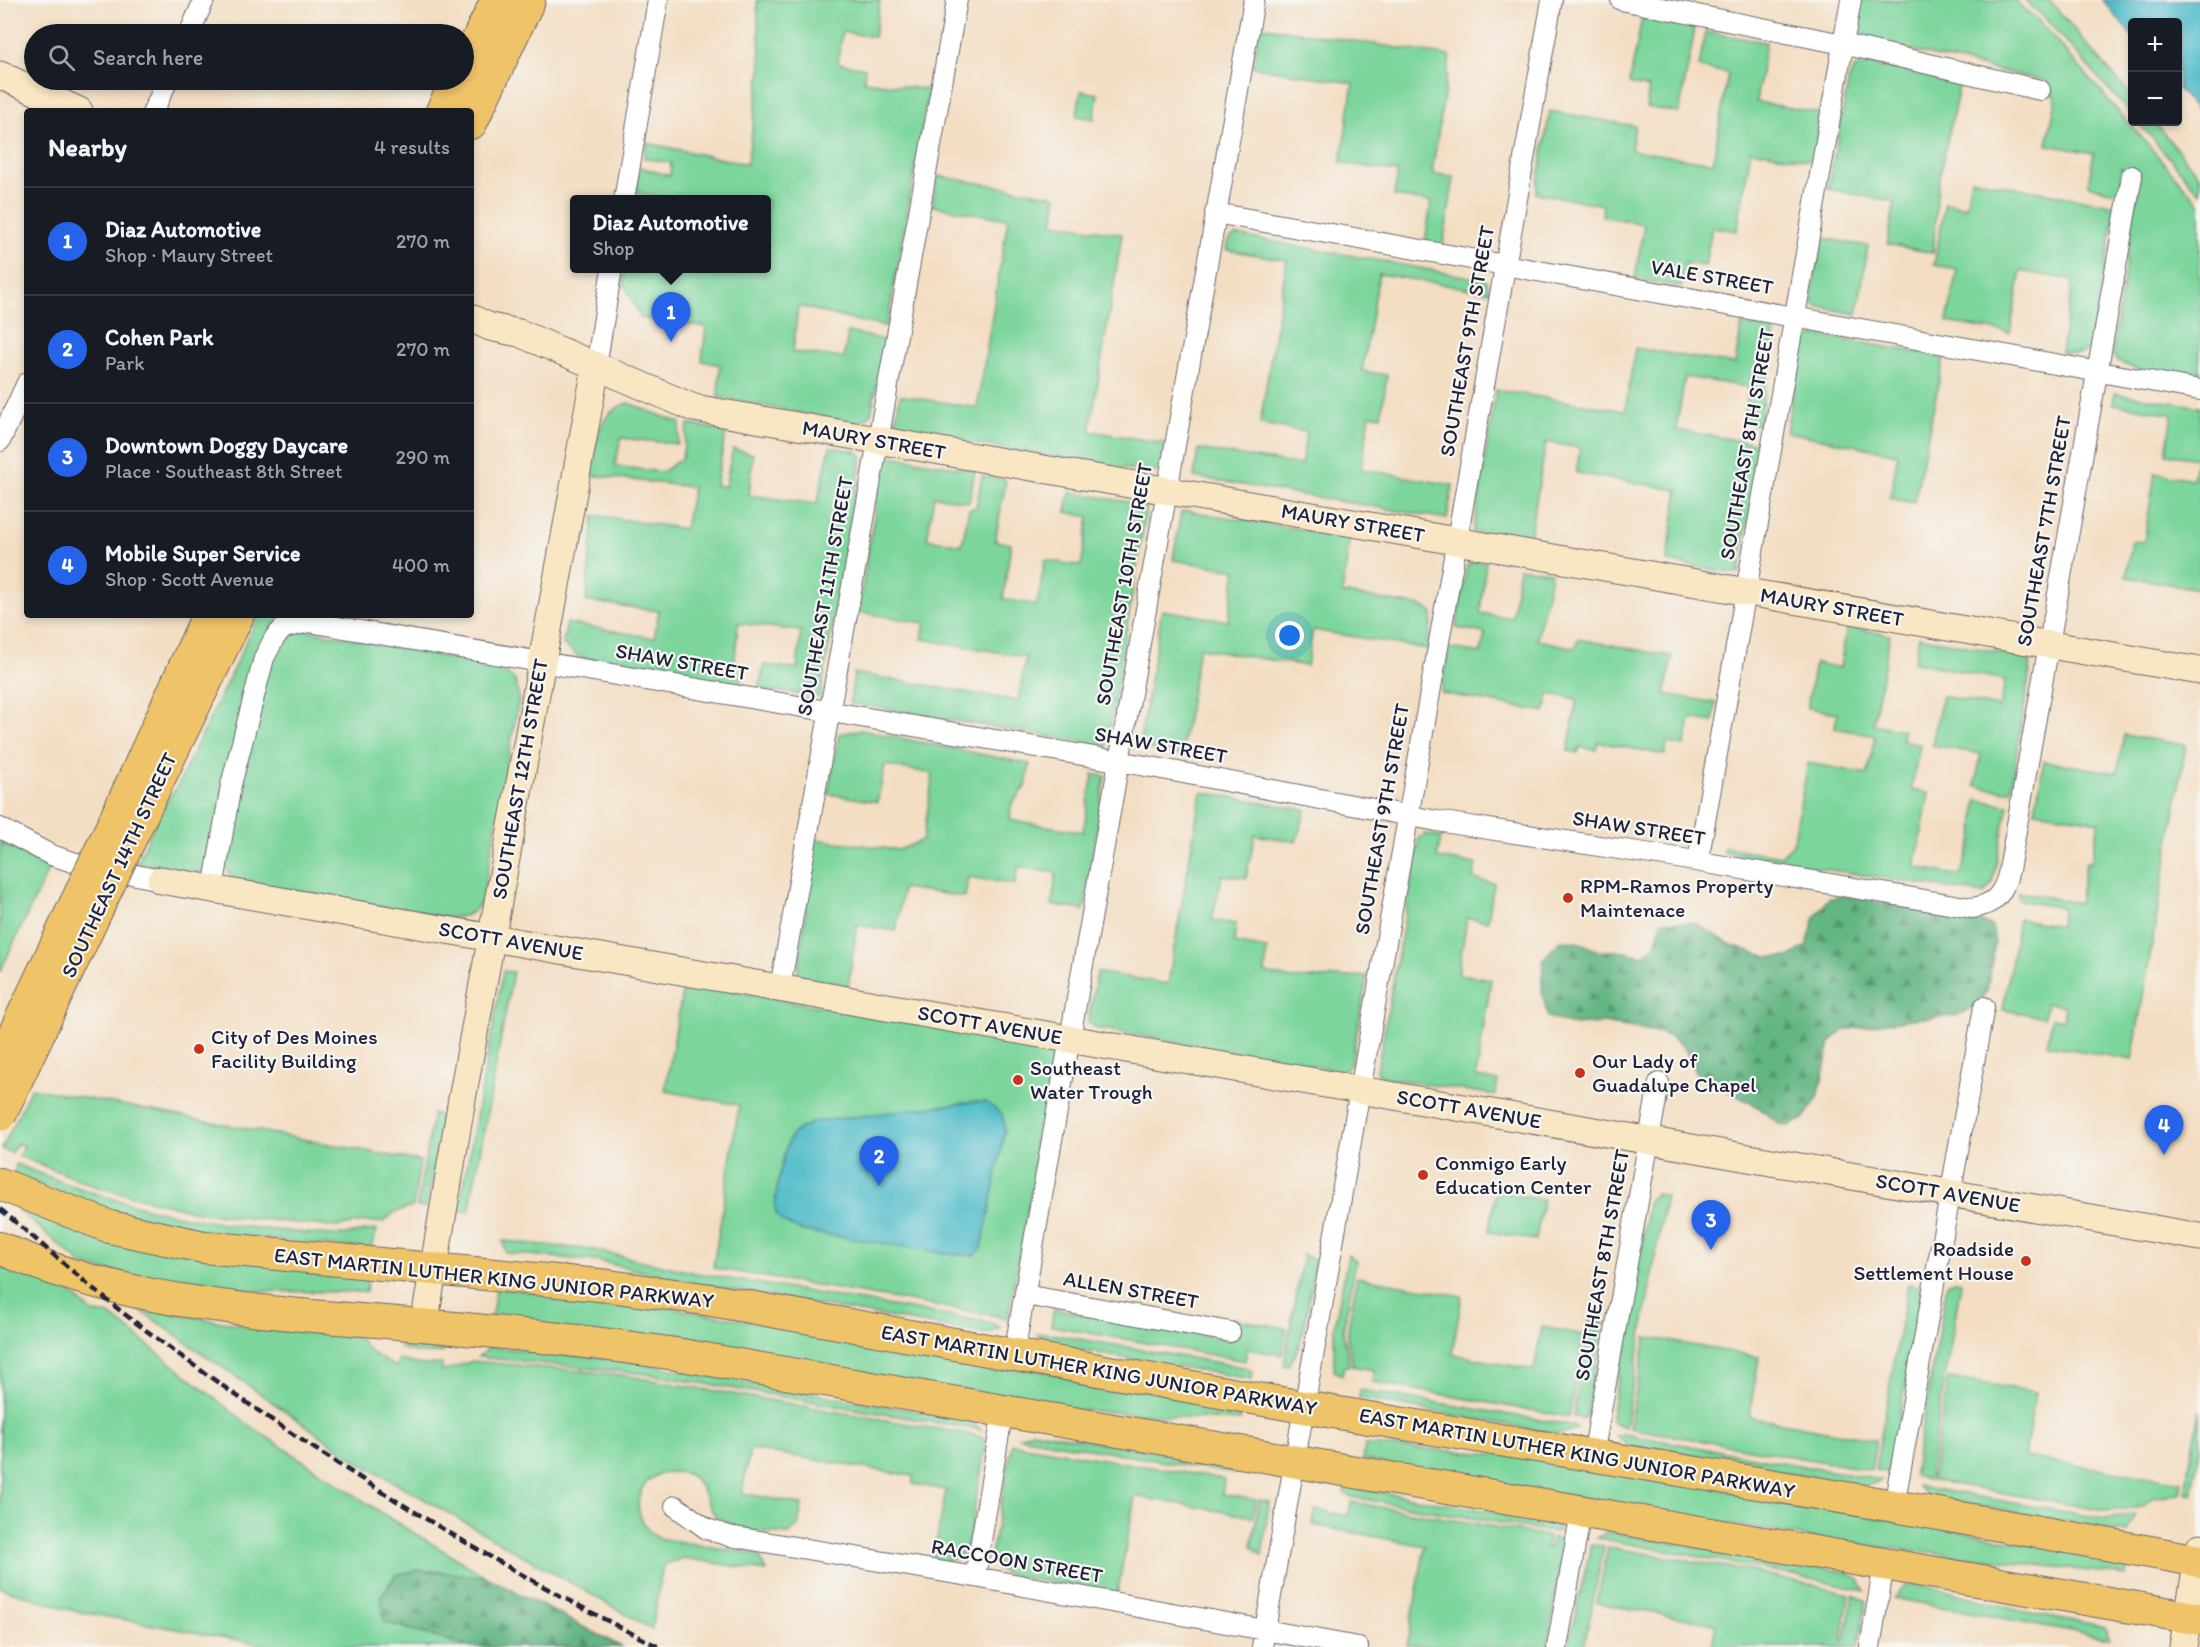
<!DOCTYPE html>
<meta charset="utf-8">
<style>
:root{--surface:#171b24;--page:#242831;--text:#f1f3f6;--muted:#9ea1a6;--line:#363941;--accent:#2563eb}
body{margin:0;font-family:Itim,sans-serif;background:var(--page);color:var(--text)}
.controls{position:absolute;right:18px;top:18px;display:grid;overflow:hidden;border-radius:6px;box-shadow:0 3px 9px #0003}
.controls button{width:54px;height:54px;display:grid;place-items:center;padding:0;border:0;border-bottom:2px solid var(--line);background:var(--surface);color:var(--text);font:30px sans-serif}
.you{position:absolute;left:1290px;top:636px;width:21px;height:21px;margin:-15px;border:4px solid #fff;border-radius:50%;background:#1a73e8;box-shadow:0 0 0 9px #1a73e833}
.badge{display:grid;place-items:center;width:39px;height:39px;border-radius:50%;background:var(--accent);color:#fff;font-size:20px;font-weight:700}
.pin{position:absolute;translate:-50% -50px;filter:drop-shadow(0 2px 3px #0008)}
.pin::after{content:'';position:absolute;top:32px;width:21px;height:18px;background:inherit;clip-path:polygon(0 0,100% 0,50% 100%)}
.popup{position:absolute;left:570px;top:195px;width:201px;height:78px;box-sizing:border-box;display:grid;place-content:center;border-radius:6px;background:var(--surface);filter:drop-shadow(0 2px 4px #0005);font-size:20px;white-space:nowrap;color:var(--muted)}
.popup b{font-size:22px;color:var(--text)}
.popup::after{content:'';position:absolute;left:50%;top:100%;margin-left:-12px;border:12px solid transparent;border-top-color:var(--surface)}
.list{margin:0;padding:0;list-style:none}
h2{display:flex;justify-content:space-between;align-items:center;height:78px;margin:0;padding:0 24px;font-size:26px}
h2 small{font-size:20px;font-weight:400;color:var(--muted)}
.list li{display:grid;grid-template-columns:39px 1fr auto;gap:18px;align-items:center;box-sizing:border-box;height:108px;padding:0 24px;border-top:2px solid var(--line)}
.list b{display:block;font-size:22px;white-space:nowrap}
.list p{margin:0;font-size:20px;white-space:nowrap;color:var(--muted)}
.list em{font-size:20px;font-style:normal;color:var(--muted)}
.icon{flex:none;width:33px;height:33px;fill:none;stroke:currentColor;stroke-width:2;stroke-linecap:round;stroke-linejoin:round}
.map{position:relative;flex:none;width:2200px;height:1647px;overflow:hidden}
.search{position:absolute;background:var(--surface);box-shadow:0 3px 9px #0003;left:24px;top:24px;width:450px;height:66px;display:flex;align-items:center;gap:15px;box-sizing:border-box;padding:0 21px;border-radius:33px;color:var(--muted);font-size:22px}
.panel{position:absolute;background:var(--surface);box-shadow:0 3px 9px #0003;left:24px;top:108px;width:450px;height:510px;border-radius:6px}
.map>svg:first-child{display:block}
.green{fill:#7bd59b;stroke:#4e7c6b;stroke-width:1.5}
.forest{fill:url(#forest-firs);stroke:#436c5f;stroke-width:1.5}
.garden{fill:url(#garden-furrows);stroke:#4e7c6b;stroke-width:1.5}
.water{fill:#4fbcc9;stroke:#386f82;stroke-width:1.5}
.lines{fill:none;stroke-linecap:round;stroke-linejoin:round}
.street-casing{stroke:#6b646b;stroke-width:22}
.secondary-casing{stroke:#6b646b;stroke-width:29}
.primary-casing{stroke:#6b646b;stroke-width:34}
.street{stroke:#fff;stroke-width:20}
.secondary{stroke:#f9e7c3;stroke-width:27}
.primary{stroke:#efc469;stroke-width:32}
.rail{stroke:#22223b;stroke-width:4.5;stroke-dasharray:9 4.5;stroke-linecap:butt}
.primary-bridge-casing{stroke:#6b646b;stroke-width:34;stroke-linecap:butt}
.primary-bridge{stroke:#efc469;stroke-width:32}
.poi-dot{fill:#c8321e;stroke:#f6f6f2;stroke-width:2}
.labels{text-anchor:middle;stroke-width:4.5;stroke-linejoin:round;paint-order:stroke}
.street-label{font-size:21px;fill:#22223b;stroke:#f6f6f2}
.poi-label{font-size:21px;fill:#22223b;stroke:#f6f6f2;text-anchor:start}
</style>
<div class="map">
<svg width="2200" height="1647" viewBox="0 0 2200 1647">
<defs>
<pattern id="forest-firs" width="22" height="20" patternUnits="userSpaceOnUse" patternTransform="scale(1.5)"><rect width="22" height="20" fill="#64b683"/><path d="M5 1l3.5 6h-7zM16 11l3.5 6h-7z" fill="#52946c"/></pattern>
<pattern id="garden-furrows" width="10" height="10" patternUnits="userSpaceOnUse" patternTransform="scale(1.5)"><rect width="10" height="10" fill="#7bd59b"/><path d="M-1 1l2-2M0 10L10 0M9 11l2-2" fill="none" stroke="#6ab786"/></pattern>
</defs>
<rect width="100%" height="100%" fill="#f6f6f2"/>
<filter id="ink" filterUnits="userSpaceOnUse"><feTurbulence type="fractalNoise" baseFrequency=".0167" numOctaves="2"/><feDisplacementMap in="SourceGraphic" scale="12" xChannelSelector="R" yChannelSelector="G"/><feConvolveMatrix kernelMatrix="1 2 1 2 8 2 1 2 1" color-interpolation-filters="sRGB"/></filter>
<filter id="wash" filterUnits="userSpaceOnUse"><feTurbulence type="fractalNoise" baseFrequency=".008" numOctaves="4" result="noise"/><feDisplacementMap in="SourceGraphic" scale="24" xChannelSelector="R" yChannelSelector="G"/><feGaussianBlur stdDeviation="1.35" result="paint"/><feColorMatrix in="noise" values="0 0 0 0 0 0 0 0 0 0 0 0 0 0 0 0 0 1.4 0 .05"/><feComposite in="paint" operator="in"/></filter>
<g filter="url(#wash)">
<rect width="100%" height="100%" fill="#f3dec3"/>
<!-- green -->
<path class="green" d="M757,0H880L874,37L842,32L838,63L865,68L864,81L929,90L887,326C857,323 829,313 798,306L793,352L844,358L848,332L885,340L871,414L859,424L718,397L720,365L702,361L706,327L641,318L623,282L625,269L767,268V200L671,199L636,193L640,167L670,176L671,163L644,158L646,143L747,164L761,71Z
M1858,0H2013L2038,20L2200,204V380C2180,377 2118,372 2112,353L2140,174L2121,167L2122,191L2113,192L2088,185L2094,153L2047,145L2056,100L2045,81L1864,40L1859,38L1854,28Z
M2024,0H2049L2132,97V115L2042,15Z
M1642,18L1695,28L1679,113L1646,107L1649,88L1629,84Z
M1259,26L1450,56L1432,173L1454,177L1443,246L1425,243L1431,202L1394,196L1398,172L1341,163L1353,83L1253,67Z
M1705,32L1766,42L1756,102L1821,113L1813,161L1751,150L1737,231L1712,227L1705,266L1685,263L1681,287L1635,279L1644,224L1602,216L1603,205L1536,193L1550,111L1635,126L1631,150L1713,163L1728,73L1699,68Z
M1866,64L1960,82L1938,185L1933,253L1887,244L1895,202L1828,189L1849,78L1855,68Z
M1081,91L1098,94L1094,119L1077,116Z
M2138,122H2154L2200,177V193Z
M937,176L1057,196L1053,223L1122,234L1090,431L1165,443L1161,468L1153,473L894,430L900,395L977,408L1008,219L932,206Z
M1971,179L2116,206L2091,345C2083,357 2074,354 2061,352L2073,280L2021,271L2010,333L1947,322L1957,269L1934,265L1945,203L1966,207Z
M1236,235L1486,280L1490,292L1379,274L1362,371L1387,375L1381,416L1370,415L1361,469L1453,485L1447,519L1194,477L1198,449L1301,465L1307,432L1260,424L1287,260L1226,250L1228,240Z
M1822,238L1868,246L1857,314L1815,306L1811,297Z
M1742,324L1775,330L1759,425L1743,422L1748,387L1685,377L1676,430L1760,444L1739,574L1667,562L1678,490L1576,473L1580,448L1546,442L1529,542L1473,532L1496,390L1625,411L1635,348L1735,364Z
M1818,335L1944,357L1914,503L1890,498L1898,454L1786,432L1801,349L1807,338Z
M2115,393L2200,407V589L2126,577L2132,541L2144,542L2155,473L2193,479L2197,459L2166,454L2172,414L2113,404Z
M628,403L680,423L678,444L621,438L615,466L662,472L682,458L688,424L726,431L716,485L725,487L733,449L753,454L749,495L817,504L830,447L855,451L862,456L820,697L759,689L764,665L797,669L801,631L738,623L735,658L743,688L579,657L563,644L567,623L654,638L659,611L586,601L594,515L685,529L693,487L591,475C597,444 594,414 628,403Z
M884,455L975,470L969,502L934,496L927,539L962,545L969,509L976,507L982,476L1006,480L995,541L1011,544L1003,599L1037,605L1045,560L1081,566L1089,517L1066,512L1070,492L1147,505L1107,746L850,703L854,673L1018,701L1026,657L922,639L925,623L858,612Z
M1188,511L1350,537L1342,593L1421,606L1433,613L1427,649L1313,630L1307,666L1199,648L1181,755L1139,747L1162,610L1228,621L1236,570L1173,560L1181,512Z
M1477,561L1486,562L1480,613L1512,618L1519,568L1551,572C1548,596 1541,617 1537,640L1575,648L1578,639L1672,656L1665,694L1716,703L1713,722L1690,718L1685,746L1667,743L1665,755L1598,742L1596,750L1580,747L1578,753L1568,751L1577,699L1549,694L1545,712L1441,693L1449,648L1481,653L1485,633L1456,628L1467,565Z
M259,615H286L270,628L207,865L203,871L194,873L137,863L161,809L177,787Z
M1847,627L1890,635L1873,724L1903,730L1902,740L1920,744L1911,790L1929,793L1915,867L1960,876L1973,838L1977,800L2008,805L1992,884L1984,894L1723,853L1724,847L1781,856L1793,844L1808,763L1868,774L1875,736L1835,728L1837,713L1807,708L1815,663L1840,668Z
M307,630L496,667L515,680L519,699L483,897C477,914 465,917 448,918L236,880L231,878L225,866L240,776L268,662L285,636Z
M1919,637L2025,657L2031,664L2011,790L2003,791L1975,786L1981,754L1932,745L1942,696L2000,707L2005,680L1914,662Z
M860,730L1030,764L1026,786L1011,805L1010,820L1083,832L1093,774L1105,776L1084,910L1052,905L1056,873L1018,867L1015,884L968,877L965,897L903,888L896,931L857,925L848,987L807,980L798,972L815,839L899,850L923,840L933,774L885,765L877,802L828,794L839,734Z
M2124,735L2186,745L2132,1060L2047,1045L2052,1018L2063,1020L2065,1006L2047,1003L2044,1017L2003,1010L2019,919L2060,926L2063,908L2018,900L2019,892L2079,903L2086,862L2091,863L2099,822L2035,811L2044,761L2117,773Z
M1201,792L1306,810L1296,842L1255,835L1246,878L1222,875L1212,920L1236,924L1234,943L1267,949L1265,973L1293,979L1367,976L1351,1064L1343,1071L1096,1028L1088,1021L1097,972L1168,984Z
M1425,834L1441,837L1437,858L1476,864L1473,879L1494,883L1488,921L1467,918L1458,974L1491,979L1476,1077L1498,1081L1495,1095L1381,1077L1377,1071L1419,839Z
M0,843L50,866L0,972Z
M503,971L513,972L469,1212L460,1210V1205Z
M684,982L1041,1046L1051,1054L1054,1067L1008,1318L713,1268L739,1105L665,1091Z
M31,1088L420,1161L413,1207L395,1212L383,1222H364L336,1227L202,1213L100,1188L19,1156L24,1146L17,1143L11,1153L2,1149Z
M433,1113L443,1118L427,1207H417Z
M16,1164C123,1209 221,1229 336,1235C351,1236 362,1229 377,1230L370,1249L218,1235L119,1214L14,1175Z
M1496,1191L1543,1200L1536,1240L1489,1232Z
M1655,1194L1666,1196L1625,1427L1612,1422L1611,1418L1649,1200Z
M20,1207L368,1277L366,1292L198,1291L83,1265L18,1210Z
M503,1241L594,1250L696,1273L992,1323L1000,1328L989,1333H979L697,1284L597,1261L506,1253Z
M1303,1255L1315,1259C1310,1289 1307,1343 1288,1366L1284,1365Z
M1348,1255L1356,1261L1343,1331L1350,1366H1344L1342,1375L1334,1371V1329Z
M0,1263L67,1289L93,1313L110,1315L250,1426L394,1521L487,1577L420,1570L396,1575L381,1596L385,1622L470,1647H277L75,1611L0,1588Z
M1357,1277L1462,1296L1452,1354L1534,1370L1542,1327L1584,1335L1569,1417L1372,1382L1374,1370L1353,1366L1347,1335Z
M1955,1281L1961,1282L1928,1480L1914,1476V1471L1947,1284Z
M1908,1284L1924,1288L1889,1472L1875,1470Z
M496,1288L644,1303L1243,1406L1240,1421L1066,1409L491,1320Z
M134,1306L222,1322L355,1335L373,1354L397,1368L398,1360L421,1365L442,1364V1372L472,1361L622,1375L973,1435L985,1439L986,1444L968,1544L959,1558L943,1561L933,1560L946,1490L913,1484V1476L750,1449L742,1493L802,1504L798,1526L789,1534C767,1532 736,1532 718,1518C703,1506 706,1478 683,1473C638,1464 622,1514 658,1538L759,1555L766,1571L683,1558L663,1565L652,1629L357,1461Z
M1054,1309L1230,1340L1234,1319L1287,1328L1282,1355L1247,1349L1245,1361L1051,1326Z
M1590,1319L1604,1322L1586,1418L1573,1417Z
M1045,1333L1243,1367L1252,1371L1251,1379L1053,1346L1037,1334Z
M1646,1337L1759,1357L1749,1417L1876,1440L1871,1470L1629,1428Z
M490,1347L616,1359L972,1421L981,1430L647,1374L478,1357Z
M1949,1378L2035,1392L2025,1457L2182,1482L2180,1493L2153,1499L2142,1507L2106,1511L1931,1480Z
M1360,1390L1571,1425L1578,1429L1558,1434L1359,1398Z
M2199,1410L2200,1449L2192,1495L2185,1493Z
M1032,1431L1236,1465L1235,1474L1019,1437Z
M1624,1434L1881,1480L1865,1487L1628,1446L1616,1435Z
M1012,1444L1224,1479L1222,1494L1256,1500L1253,1517L1135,1496L1117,1595L1009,1575L996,1568L991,1556Z
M1365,1445L1538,1457L2128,1561L2126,1575L1834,1542L1363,1460Z
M1345,1486L1551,1522L1560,1531L1553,1532L1352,1497L1344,1493Z
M1917,1486L2106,1519L2136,1514L2127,1533L1928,1497Z
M1259,1500L1269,1502L1262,1556L1252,1546Z
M1351,1502L1548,1536L1547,1548H1550L1552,1537L1564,1541L1548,1647L1407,1646L1425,1546L1313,1525L1315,1510L1348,1516Z
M1608,1532L1847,1572L1859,1580L1865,1591L1766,1569L1597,1538Z
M1591,1545L1604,1546L1584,1647H1568Z
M1608,1547L1757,1572L1849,1594L1842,1640H1845L1853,1595L1867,1601L1858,1647H1712L1716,1624L1597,1603Z
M1910,1584L1936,1588L2020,1611L2106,1627L2109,1638L1893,1598L1904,1587Z"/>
<!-- forest -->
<path class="forest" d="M1843,896L1973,918L1992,927L1995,943L1987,991L1975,1006L1956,1016L1911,1019L1844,1030L1830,1042L1818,1098L1803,1119L1789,1126L1779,1124L1757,1106L1698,1076L1685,1049L1672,1037L1653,1031L1603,1023L1572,1025L1548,1017L1542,991L1543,959L1561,940L1581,943L1598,951H1620L1643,956L1655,945L1662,921L1695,923L1731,945L1768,957H1789L1807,945L1815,917L1828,899Z
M420,1570L487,1577L622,1647H470L384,1622L381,1596L396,1575Z"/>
<!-- garden -->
<path class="garden" d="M400,1340L444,1343L443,1352C428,1355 414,1353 400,1348Z"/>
<!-- water -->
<path class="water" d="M2103,0H2200V115L2178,89V22H2132V36Z
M972,1102H985L1002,1114L1005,1129L982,1248L975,1255H957L803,1231C794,1227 780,1224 776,1213C772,1203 785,1144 792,1135C797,1129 806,1126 813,1122Z"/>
</g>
<g filter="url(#ink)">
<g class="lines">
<!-- street casing -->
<g class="street-casing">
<path id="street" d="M1621,0L1843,44L2040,90
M189,34L204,0
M153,111L168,80
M624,200L658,0
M1215,213L2200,390
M596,367L612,268
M0,441L27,383
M0,828L51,855L76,863L161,880
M1698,861L1851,0
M213,889L231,785L264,658L275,637L284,628L309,622L1146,766L1437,821L1671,857L1972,908C1995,905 2004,893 2009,870L2132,176
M780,988L957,0
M1025,1295L1230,1332
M1014,1354L1254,0
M1593,1456L1659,1083
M675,1506L707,1529L729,1536L975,1577L1358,1647
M1894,1506L1984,1007
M975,1577L1003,1410
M1262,1647L1552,0
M1557,1647L1581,1512
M1870,1647L1884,1565"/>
</g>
<!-- secondary casing -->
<g class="secondary-casing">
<path id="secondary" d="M0,75L79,111
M471,318L490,327L519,333L694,408L2200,671
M161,880L2200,1237
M424,1325L462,1099L596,367
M2183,1647L2200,1547"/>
</g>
<!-- primary casing -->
<g class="primary-casing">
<path id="primary" d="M464,67L497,0
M442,111L457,80
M471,123L529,0
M122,805L208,615
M142,814L238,615
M0,1184L110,1227L204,1247L609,1286L711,1300L1303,1407L1894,1506L2200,1561
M0,1248C122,1303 254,1311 386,1322C483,1330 580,1340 676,1354L2200,1619"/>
</g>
<!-- street -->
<use href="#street" class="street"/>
<!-- secondary -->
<use href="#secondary" class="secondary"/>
<!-- primary -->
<use href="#primary" class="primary"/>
<!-- rail -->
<path class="rail" d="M0,1209C47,1248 93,1291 143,1328C305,1449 478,1557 659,1647"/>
<!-- primary-bridge casing -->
<g class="primary-bridge-casing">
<path id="primary-bridge" d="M0,1064L122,805
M0,1115L142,814"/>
</g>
<!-- primary-bridge -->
<use href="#primary-bridge" class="primary-bridge"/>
</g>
</g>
<!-- markers -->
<g class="poi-dot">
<circle cx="1568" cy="898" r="6"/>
<circle cx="199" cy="1049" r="6"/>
<circle cx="1580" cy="1073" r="6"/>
<circle cx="1018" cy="1080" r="6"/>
<circle cx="1423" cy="1175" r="6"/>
<circle cx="2026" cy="1261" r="6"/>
</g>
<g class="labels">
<!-- street labels -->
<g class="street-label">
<text transform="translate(1712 277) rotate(10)" y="7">VALE STREET</text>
<text transform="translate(1467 341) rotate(-80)" y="7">SOUTHEAST 9TH STREET</text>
<text transform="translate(874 440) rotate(10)" y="7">MAURY STREET</text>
<text transform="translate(1747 444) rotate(-80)" y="7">SOUTHEAST 8TH STREET</text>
<text transform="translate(1353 523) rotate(10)" y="7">MAURY STREET</text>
<text transform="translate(2044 531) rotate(-80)" y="7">SOUTHEAST 7TH STREET</text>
<text transform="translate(1124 584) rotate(-80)" y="7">SOUTHEAST 10TH STREET</text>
<text transform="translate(825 596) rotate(-80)" y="7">SOUTHEAST 11TH STREET</text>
<text transform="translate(1832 607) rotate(10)" y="7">MAURY STREET</text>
<text transform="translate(682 662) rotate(10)" y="7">SHAW STREET</text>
<text transform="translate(1161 745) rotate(10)" y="7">SHAW STREET</text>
<text transform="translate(520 779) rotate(-80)" y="7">SOUTHEAST 12TH STREET</text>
<text transform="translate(1382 819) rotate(-80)" y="7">SOUTHEAST 9TH STREET</text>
<text transform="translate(1639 828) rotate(9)" y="7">SHAW STREET</text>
<text transform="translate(119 865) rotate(-65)" y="7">SOUTHEAST 14TH STREET</text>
<text transform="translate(511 941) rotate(10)" y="7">SCOTT AVENUE</text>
<text transform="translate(990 1025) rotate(10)" y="7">SCOTT AVENUE</text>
<text transform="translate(1469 1109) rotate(10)" y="7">SCOTT AVENUE</text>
<text transform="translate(1948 1193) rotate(10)" y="7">SCOTT AVENUE</text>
<text transform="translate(1602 1265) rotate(-80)" y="7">SOUTHEAST 8TH STREET</text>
<text transform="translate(494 1278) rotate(6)" y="7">EAST MARTIN LUTHER KING JUNIOR PARKWAY</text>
<text transform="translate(1131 1290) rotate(10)" y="7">ALLEN STREET</text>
<text transform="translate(1099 1370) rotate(10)" y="7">EAST MARTIN LUTHER KING JUNIOR PARKWAY</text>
<text transform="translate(1577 1453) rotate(10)" y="7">EAST MARTIN LUTHER KING JUNIOR PARKWAY</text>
<text transform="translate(1017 1561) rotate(10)" y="7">RACCOON STREET</text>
</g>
<!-- poi labels -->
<g class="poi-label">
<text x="1580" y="893">RPM-Ramos Property<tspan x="1580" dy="24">Maintenace</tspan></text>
<text x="211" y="1044">City of Des Moines<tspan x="211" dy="24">Facility Building</tspan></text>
<text x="1592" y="1068">Our Lady of<tspan x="1592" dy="24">Guadalupe Chapel</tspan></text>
<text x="1030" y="1075">Southeast<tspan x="1030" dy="24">Water Trough</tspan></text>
<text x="1435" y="1170">Conmigo Early<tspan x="1435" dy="24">Education Center</tspan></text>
<text x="2014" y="1256" text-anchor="end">Roadside<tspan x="2014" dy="24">Settlement House</tspan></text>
</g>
</g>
</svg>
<div class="controls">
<button>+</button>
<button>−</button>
</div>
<div class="you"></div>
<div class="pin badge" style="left:671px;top:342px">1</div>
<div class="popup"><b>Diaz Automotive</b>Shop</div>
<div class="pin badge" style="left:879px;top:1186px">2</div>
<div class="pin badge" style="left:1711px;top:1250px">3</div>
<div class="pin badge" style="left:2164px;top:1155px">4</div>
<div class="search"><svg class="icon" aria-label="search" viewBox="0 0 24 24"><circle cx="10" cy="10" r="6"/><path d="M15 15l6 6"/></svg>Search here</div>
<section class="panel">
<h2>Nearby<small>4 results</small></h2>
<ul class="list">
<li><span class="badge">1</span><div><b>Diaz Automotive</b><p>Shop · Maury Street</p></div><em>270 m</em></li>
<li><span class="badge">2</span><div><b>Cohen Park</b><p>Park</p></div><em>270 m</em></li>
<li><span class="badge">3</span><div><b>Downtown Doggy Daycare</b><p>Place · Southeast 8th Street</p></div><em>290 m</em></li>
<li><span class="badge">4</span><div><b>Mobile Super Service</b><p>Shop · Scott Avenue</p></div><em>400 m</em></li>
</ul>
</section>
</div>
